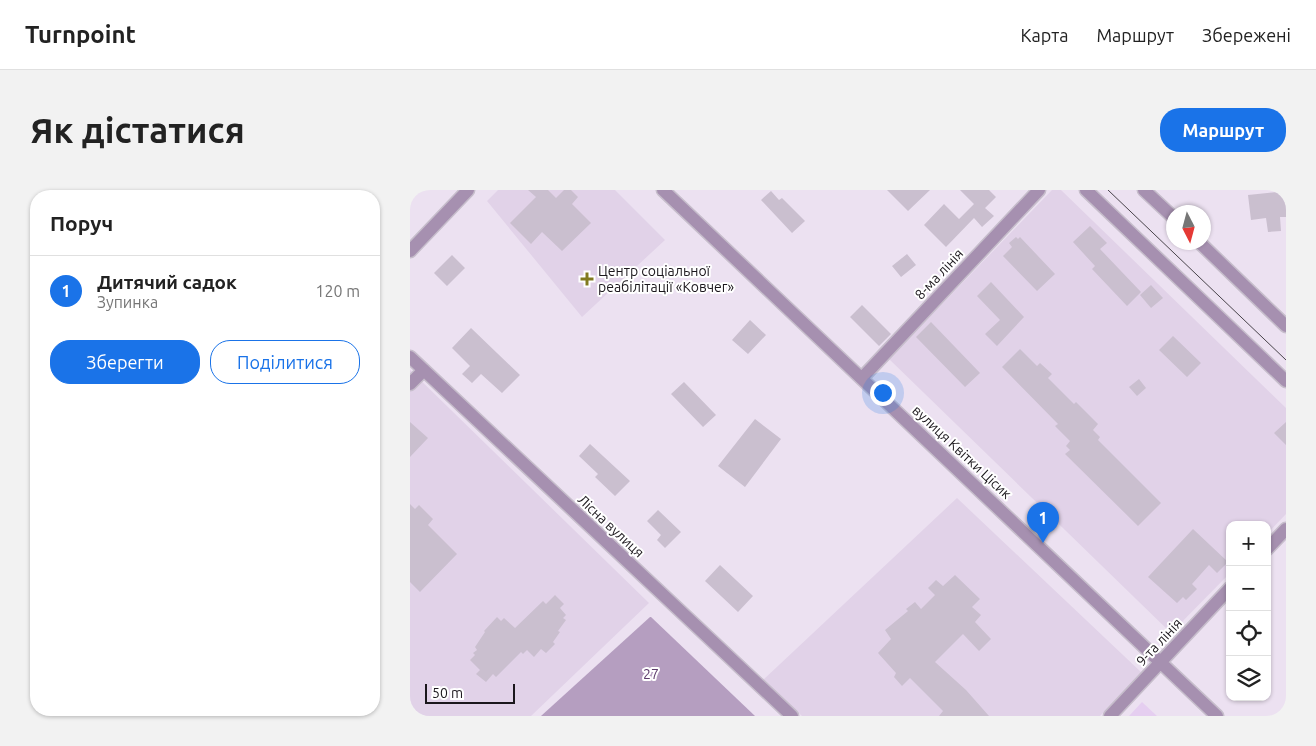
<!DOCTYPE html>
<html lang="uk">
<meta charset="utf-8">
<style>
:root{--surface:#fff;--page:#f2f2f2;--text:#222;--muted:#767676;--line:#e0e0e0;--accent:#1a73e8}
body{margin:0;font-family:Ubuntu,sans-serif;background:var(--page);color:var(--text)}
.controls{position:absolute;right:15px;bottom:15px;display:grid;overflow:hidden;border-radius:10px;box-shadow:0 1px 4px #0004}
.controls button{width:45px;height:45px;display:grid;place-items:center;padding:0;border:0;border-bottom:1px solid var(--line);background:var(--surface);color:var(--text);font:25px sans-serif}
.compass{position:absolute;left:756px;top:15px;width:45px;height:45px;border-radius:50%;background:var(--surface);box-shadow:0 1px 4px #0004;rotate:174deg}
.scale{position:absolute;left:15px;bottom:12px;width:90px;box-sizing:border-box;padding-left:5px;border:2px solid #1b171c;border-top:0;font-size:14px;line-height:18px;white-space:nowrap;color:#1b171c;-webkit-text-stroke:4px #fff;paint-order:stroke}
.you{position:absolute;left:472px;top:202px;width:18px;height:18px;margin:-12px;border:4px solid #fff;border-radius:50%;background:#1a73e8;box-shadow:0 0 0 8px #1a73e833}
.badge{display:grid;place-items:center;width:32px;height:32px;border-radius:50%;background:var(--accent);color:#fff;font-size:16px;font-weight:700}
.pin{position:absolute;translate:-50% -41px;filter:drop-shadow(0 1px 2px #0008)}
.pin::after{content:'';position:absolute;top:26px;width:18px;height:15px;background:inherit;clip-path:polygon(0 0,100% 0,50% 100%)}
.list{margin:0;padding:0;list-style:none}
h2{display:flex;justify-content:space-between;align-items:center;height:65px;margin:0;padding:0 20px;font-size:21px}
h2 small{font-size:16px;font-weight:400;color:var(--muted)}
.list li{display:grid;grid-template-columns:32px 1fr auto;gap:15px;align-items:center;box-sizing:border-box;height:70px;padding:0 20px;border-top:1px solid var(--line)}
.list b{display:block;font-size:19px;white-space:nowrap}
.list p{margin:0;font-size:16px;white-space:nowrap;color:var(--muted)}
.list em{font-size:16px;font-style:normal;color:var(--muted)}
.actions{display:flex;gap:10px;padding:15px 20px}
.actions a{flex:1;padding:11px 0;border:1px solid var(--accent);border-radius:20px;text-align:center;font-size:18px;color:var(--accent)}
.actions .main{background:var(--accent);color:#fff}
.icon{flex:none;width:28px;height:28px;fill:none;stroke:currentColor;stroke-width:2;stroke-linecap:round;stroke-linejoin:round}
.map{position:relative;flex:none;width:876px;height:526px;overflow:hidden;border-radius:20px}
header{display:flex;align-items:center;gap:30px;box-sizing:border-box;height:70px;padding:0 25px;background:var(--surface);border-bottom:1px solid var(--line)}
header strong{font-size:24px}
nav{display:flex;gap:28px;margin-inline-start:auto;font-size:18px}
.intro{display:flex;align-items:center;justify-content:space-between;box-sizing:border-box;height:120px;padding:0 30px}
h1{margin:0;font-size:35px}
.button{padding:12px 22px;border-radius:20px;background:var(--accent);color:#fff;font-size:18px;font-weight:700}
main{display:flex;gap:30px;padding:0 30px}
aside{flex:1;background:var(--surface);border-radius:20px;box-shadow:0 1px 4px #0004}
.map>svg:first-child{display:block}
.built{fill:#e1d2e8}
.green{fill:#e5cef0}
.forest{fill:#b59ec0}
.building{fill:#cabfcf}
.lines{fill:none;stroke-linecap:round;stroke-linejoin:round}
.minor-casing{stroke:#c6bdcb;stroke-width:15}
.minor{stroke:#a690b0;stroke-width:12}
.tram{stroke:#48434a;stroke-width:1}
.poi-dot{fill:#817a20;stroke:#fff;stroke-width:2}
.labels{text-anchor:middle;stroke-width:4;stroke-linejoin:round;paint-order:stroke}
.poi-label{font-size:14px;fill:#1b171c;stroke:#fff;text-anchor:start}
.street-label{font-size:14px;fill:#1b171c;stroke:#fff}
.park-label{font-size:14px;fill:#5c3b6b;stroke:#fff}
</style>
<header>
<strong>Turnpoint</strong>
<nav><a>Карта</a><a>Маршрут</a><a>Збережені</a></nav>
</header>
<div class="intro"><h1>Як дістатися</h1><a class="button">Маршрут</a></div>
<main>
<aside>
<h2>Поруч<small></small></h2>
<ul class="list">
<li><span class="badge">1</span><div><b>Дитячий садок</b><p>Зупинка</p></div><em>120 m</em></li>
</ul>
<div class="actions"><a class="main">Зберегти</a><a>Поділитися</a></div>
</aside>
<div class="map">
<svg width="876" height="526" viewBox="0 0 876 526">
<rect width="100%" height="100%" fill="#ece1f1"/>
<!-- built -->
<path class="built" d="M88,0H205L255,50L172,127L77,11Z
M642,0H651L876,218V324L857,344V335H820V383L761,443L479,169Z
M0,180L239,413L121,526H0Z
M547,308L732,483L690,526H392L353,490Z"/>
<!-- green -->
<path class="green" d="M732,512L747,526H719Z"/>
<!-- forest -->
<path class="forest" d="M241,427L345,526H131L240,427Z"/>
<!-- building -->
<path class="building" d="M118,0H138L146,8L154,0H161L168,7L162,14L181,33L152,61L132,42L121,54L100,33L126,7Z
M477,0H520L498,21Z
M550,0H579L586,7L575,18L584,26L572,37L564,28L536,57L514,35L534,14L549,29L564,14Z
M361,1L369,10L372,8L395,31L382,43L351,10Z
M876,1V27H870L871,41L858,42L856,28L841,30L838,5Z
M680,36L697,53L690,59L731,102L717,116L682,79L685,76L663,52Z
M606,47L608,49L610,47L645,84L627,101L593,66L602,57L599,53Z
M497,64L506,75L491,87L482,76Z
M42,65L55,78L37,96L24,83Z
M581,92L614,127L587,156L575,144L590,130L567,106Z
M741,95L753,108L741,118L730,105Z
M452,115L481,144L469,156L440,127Z
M340,130L356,145L338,164L322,150Z
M521,132L570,183L555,197L506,147Z
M61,138L110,185L92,203L71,184L62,193L52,184L60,176L42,158Z
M763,146L791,173L777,187L749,160Z
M610,159L627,176L630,173L642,184L638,188L664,214L666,212L688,234L683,240L690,247L688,250L751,313L728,336L655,264L660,260L656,256L660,251L645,236L648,234L592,177Z
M729,189L736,198L727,206L719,197Z
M274,192L306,225L293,237L261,204Z
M345,229L371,249L335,297L308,276Z
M0,232L18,248L0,267Z
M876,232V255L864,243Z
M180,254L220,291L205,306L185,287L188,284L169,266Z
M0,314L5,319L9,315L23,329L18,335L47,364L10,402L0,392Z
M248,320L271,342L255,358L247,350L251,345L237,331Z
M783,339L818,372L807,383L799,375L782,394L787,399L776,410L773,407L767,413L738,387Z
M310,375L343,406L328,422L295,391Z
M545,385L570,409L562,417L571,425L565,432L581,449L569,461L553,444L525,472L556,500L579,526H529L533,521L500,488L492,496L484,487L486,483L468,463L481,449L475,440L498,421L496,419L505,412L511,419L525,405L518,398L526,390L533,396Z
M145,405L154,414L150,418L156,425L153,428L156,430L148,441L150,442L143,452L145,454L136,463L131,459L124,467L117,460L113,464L111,462L86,487L83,484L76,492L66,484L70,480L60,470L65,465L63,463L67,460L65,457L75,442L74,441L87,427L91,431L94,428L105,438L133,411L136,414Z"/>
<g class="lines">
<!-- minor casing -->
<g class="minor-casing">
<path id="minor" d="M253,0L807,526
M676,0L876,191
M734,0L764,28
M789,52L876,136
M0,61L58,0
M0,167L382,526
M452,188L629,0
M0,194L14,180
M857,359L876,339
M700,526L820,398"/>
</g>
<!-- minor -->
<use href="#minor" class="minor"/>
<!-- tram -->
<path class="tram" d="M698,0L876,170"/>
</g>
<!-- markers -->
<path class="poi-dot" d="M174.5 81.5h5v5h5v5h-5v5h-5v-5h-5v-5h5z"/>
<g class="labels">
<!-- poi labels -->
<g class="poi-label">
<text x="188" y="86">Центр соціальної<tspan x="188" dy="16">реабілітації «Ковчег»</tspan></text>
</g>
<!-- street labels -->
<g class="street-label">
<text transform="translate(529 84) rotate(-47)" y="5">8-ма лінія</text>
<text transform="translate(552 262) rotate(43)" y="5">вулиця Квітки Цісик</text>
<text transform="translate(201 336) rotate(43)" y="5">Лісна вулиця</text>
<text transform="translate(749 452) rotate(-47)" y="5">9-та лінія</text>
</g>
<!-- park labels -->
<g class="park-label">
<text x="241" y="489">27</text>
</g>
</g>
</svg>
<div class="controls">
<button>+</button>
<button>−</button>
<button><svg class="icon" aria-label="locate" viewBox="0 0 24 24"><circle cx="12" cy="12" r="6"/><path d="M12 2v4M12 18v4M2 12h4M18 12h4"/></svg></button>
<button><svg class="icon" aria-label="layers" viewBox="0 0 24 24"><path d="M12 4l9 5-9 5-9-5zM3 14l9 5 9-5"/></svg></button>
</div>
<svg class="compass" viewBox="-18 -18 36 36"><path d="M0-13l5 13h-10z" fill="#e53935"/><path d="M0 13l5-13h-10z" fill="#767676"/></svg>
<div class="scale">50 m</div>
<div class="you"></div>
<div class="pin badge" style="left:633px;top:353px">1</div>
</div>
</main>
